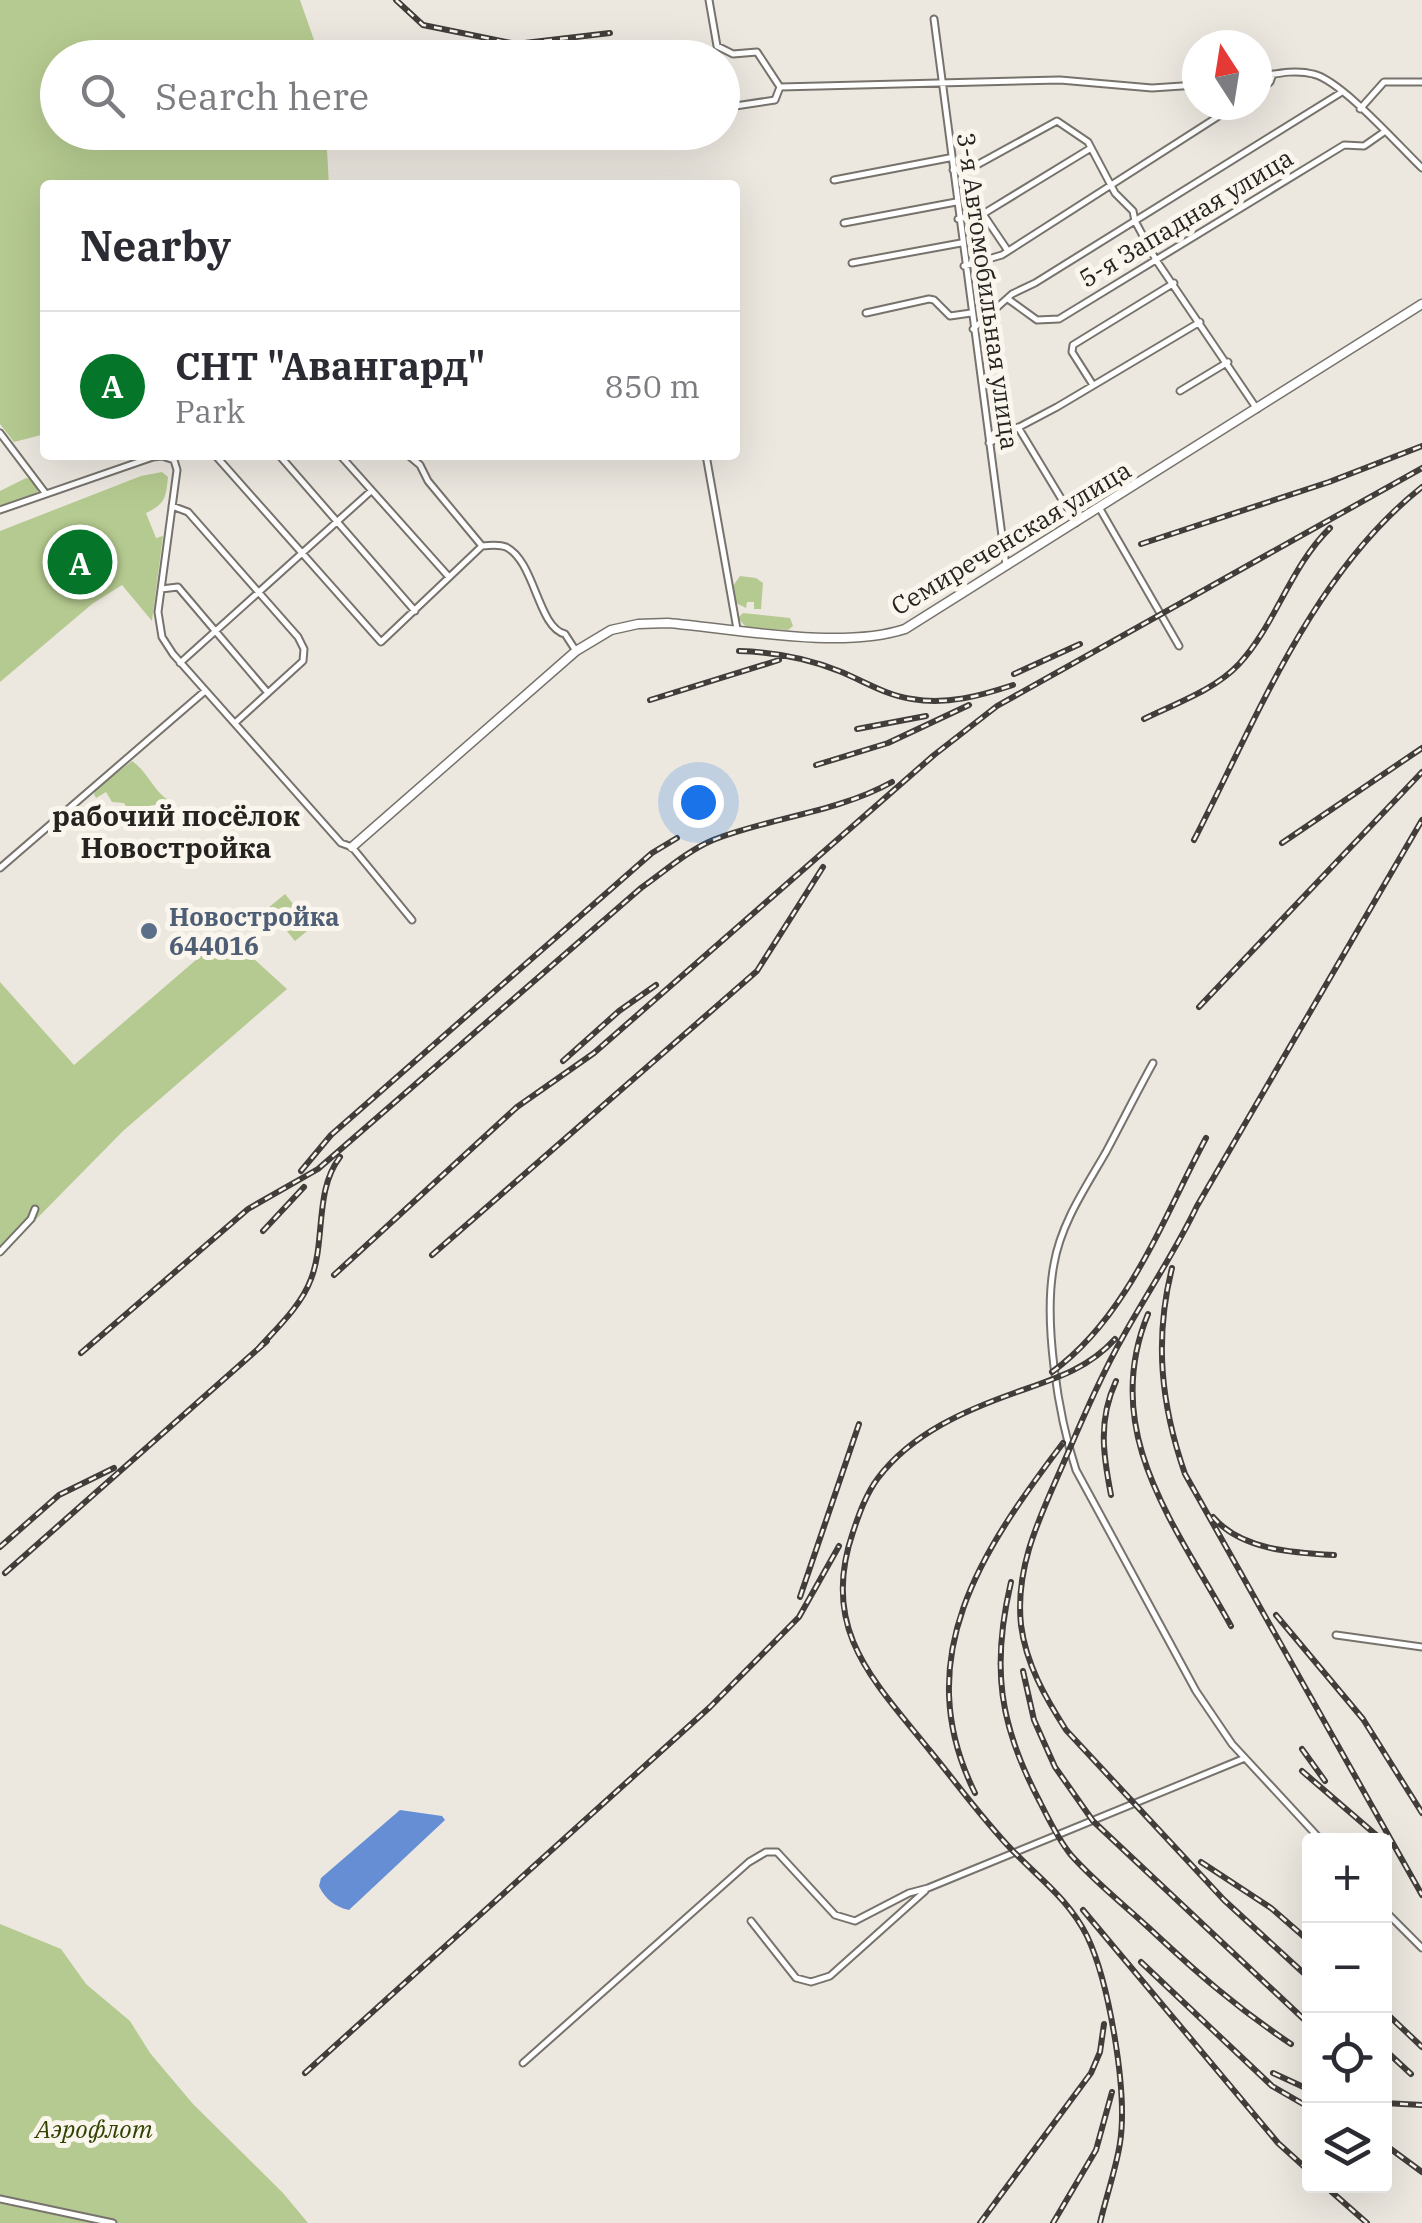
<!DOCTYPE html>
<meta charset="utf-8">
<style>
:root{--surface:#fff;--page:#f7f7f7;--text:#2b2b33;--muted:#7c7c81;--line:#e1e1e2;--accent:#057629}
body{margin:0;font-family:"IBM Plex Serif",serif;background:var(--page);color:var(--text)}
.controls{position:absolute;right:30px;bottom:30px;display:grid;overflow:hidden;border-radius:10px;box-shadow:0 10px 40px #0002}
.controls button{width:90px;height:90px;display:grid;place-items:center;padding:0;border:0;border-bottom:2px solid var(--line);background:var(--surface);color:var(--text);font:50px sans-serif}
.compass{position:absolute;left:1182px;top:30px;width:90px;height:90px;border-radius:50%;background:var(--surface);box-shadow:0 10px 40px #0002;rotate:348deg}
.you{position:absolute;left:698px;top:802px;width:35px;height:35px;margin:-25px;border:8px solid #fff;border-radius:50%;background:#1a73e8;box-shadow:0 0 0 15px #1a73e833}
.badge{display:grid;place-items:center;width:65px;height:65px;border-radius:50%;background:var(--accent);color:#fff;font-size:32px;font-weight:700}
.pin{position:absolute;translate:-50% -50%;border:5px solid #fff;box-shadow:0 2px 10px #0006}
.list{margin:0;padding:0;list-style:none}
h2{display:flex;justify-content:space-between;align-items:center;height:130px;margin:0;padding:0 40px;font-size:42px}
h2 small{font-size:32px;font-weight:400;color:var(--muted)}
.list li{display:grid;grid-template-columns:65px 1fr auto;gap:30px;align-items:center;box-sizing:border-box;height:150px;padding:0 40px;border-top:2px solid var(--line)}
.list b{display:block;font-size:38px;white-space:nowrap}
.list p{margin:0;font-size:32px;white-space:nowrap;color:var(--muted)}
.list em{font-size:32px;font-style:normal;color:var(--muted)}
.icon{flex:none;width:55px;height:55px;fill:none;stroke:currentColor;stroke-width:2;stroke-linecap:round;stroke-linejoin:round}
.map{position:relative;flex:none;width:1422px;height:2223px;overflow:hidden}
.search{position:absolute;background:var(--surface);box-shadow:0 10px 40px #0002;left:40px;top:40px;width:700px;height:110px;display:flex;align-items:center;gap:25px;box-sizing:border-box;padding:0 35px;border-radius:55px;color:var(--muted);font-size:38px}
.panel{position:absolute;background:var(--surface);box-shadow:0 10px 40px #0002;left:40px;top:180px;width:700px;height:280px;border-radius:10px}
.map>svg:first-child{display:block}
.green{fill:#b5ca90}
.water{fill:#668ed5}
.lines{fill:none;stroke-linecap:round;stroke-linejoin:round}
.minor-casing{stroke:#77736c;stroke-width:9}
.major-casing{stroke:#77736c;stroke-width:11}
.minor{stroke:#fff;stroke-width:5}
.major{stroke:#fff;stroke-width:8}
.rail-casing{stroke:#403d3a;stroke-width:6}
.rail{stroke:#faf6ee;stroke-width:2.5;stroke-dasharray:8;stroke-linecap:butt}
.service-dot{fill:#5c6f8a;stroke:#faf6ee;stroke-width:4}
.labels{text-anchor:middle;stroke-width:10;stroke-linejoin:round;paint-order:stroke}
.street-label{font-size:25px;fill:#262421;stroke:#faf6ee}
.service-label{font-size:25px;font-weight:bold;fill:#4e5e75;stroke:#faf6ee;text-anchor:start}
.park-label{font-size:25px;font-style:italic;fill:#314200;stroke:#faf6ee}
.neighbourhood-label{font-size:28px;font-weight:bold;fill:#262421;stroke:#faf6ee}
</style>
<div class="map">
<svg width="1422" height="2223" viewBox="0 0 1422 2223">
<rect width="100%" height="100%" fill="#ece8e0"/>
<!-- green -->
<path class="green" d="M0,0H300L320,57L58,58V132L326,133L329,185H45V434L14,442L0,424Z
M162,472L168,477C166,498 165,504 146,513L156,538L163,536L152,621L122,585L92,604L0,682V531L141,476Z
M26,478L33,480L38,490L36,496L0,506V491Z
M740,576L756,578L763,583L761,609H754V602H747L746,608L736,603L733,586Z
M743,613L790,618L793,626L788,630L746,627L738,618Z
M132,761C147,771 154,791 167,799L164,803L139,808L131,815L124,803L112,802L106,792L96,798L94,794L96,789Z
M285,894L312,927L295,941L268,908Z
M204,953L254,959L287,989L123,1131L0,1256V982L74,1065Z
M0,1924L61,1949L86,1984L130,2021L150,2053L193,2104L283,2193L308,2223H0Z"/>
<!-- water -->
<path class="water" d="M400,1810L442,1816L445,1820L349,1910C335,1907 325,1899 319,1886L321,1878Z"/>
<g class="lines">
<!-- minor casing -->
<g class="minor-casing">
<path id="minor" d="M709,0L717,46L733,54L757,52L780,87
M934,19L1006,566
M1257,77C1275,74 1295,69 1313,74C1341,80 1399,146 1422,168
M1257,92L1270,82L1273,74
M722,108L775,100L780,87L1060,80L1152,88L1197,85
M1360,109L1384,82H1422
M953,170L975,166L1057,121L1088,142L1115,193L1133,211L1135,221L1156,260L1257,409
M834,180L949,158
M983,214L1008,251
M958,219L983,214L1091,148
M844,223L956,202
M852,263L961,243
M964,266L1002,255L1236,105
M1008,299L1037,320L1059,319L1344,145L1364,146L1384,132
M866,313L929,299L934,300L950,316L971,313
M973,329L1012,294L1035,283L1342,92
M1093,385L1072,352L1073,345L1174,283
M1180,391L1228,362
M1018,427L1076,523
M0,433L46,494
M989,443L1057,407L1200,322
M215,455L381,642L482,546
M279,455L415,611
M340,455L449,577
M408,455L420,465L428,481L482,546
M706,455L737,629
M172,506L188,512L298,637L304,649L303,661L235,723
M1100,509L1179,646
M0,510L153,457L162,456L174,460L177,470L158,612L162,637L173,654L341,843L352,847L412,920
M482,546C490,545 499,544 506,547C535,561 538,628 565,634L576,651
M161,589L178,587L268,693
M180,663L371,491
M0,868L205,691
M1153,1063C1137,1092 1122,1122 1106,1152C1086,1187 1061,1223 1054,1264C1043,1321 1058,1415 1076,1470L1196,1691L1232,1744L1321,1840
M0,1252L31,1219L35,1209
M1336,1635L1422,1647
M1384,1910L1422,1948
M751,1921L796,1978L811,1982L830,1976L925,1891
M523,2063L749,1862L766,1852H777L835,1915L855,1921L909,1893L928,1888L1245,1758
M0,2199L113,2223"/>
</g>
<!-- major casing -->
<g class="major-casing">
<path id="major" d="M352,847L576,651L611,630L638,624L668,623C736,629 841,650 905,629L1422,304"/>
</g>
<!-- minor -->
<use href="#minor" class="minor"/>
<!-- major -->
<use href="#major" class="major"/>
<!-- rail casing -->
<g class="rail-casing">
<path id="rail" d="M396,0L423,25L516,44L610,33
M1141,544L1329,482L1422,446
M739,651C773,652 807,658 839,671C864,681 885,695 912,699C947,705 980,696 1013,685
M1014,674L1080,644
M650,700L779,660
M1144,719C1174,704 1215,690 1239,664C1276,624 1290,567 1330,528
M857,729L926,716
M816,765L888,743L969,705
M1194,840C1257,718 1312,574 1422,487
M1282,843L1422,748
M1199,1007L1422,772
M563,1061L619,1011L656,985
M301,1171L331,1135L652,853L677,838
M263,1231L304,1187
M432,1255L757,971L823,867
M1172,1268C1154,1340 1161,1405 1185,1474L1422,1895
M334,1275L517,1107L594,1053L934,755L997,706L1422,468
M1148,1314C1099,1433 1176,1526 1231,1626
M258,1349C277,1328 301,1306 311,1279C326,1240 314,1191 340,1157
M81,1353L248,1209L318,1169L641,888C664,872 687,851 713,840C771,817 836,813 892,782
M1052,1372C1128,1317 1163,1218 1206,1138
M1111,1495C1103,1454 1098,1420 1116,1381
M1213,1517C1241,1550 1294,1553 1334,1555
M0,1547L59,1495L114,1468
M5,1573L267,1341
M1011,1582C991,1667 999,1725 1040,1802C1049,1820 1058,1839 1071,1855C1094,1881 1123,1904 1149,1928C1196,1972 1237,2008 1291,2044
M800,1597L859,1424
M1276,1615L1363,1719L1422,1813
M1023,1671L1034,1720L1055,1767L1093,1821L1310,2025
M1302,1749L1325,1781
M1302,1771L1382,1840
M975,1793C908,1658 982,1550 1063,1443
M1201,1862L1271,1908L1310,1942
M1083,1910L1278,2143L1310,2172
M1141,1962L1272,2086L1310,2108
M1310,1979L1224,1900L1066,1730C1045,1697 1026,1664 1021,1625C1015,1569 1038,1521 1060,1471C1080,1425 1100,1377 1125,1333C1149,1290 1176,1250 1197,1206L1422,820
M1384,2011L1422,2047
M1384,2049L1411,2074
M305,2073L710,1707L799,1617L839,1546
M1273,2073L1310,2090
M1384,2103L1422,2105
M1384,2144L1422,2172
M1325,2186L1367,2223
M980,2223L1091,2073L1100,2052L1104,2024
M1053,2223L1096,2150L1112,2092
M1100,2223C1106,2197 1116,2169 1120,2143C1128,2092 1109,1982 1087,1936C1069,1900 1040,1879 1013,1851C984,1821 958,1785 931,1752C874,1681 819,1630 853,1532C859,1514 866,1494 878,1478C912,1433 966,1410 1017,1392C1054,1379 1088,1369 1115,1339"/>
</g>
<!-- rail -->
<use href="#rail" class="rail"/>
</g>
<!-- markers -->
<circle class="service-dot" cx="149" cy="931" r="10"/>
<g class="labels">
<!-- street labels -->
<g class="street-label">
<text transform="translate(1186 218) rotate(-31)" y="9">5-я Западная улица</text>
<text transform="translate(988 291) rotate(82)" y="9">3-я Автомобильная улица</text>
<text transform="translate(1011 538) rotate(-31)" y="9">Семиреченская улица</text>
</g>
<!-- service labels -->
<g class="service-label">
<text x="169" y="926">Новостройка<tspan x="169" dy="29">644016</tspan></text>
</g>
<!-- park labels -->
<g class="park-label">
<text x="94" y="2138">Аэрофлот</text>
</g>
<!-- neighbourhood labels -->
<g class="neighbourhood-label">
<text x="176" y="826">рабочий посёлок<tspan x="176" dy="32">Новостройка</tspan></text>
</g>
</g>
</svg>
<div class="controls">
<button>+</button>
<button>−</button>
<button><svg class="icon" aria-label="locate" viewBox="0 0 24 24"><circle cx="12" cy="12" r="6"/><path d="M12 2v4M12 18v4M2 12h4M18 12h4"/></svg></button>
<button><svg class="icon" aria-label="layers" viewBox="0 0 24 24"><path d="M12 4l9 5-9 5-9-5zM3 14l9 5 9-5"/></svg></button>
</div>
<svg class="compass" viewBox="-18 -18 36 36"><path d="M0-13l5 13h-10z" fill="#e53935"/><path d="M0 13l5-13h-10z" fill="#7c7c81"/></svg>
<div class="you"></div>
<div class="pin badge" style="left:80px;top:562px">A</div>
<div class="search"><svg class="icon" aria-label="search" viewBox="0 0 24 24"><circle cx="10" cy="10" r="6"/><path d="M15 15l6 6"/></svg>Search here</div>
<section class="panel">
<h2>Nearby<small></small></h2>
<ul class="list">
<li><span class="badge">A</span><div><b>СНТ &quot;Авангард&quot;</b><p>Park</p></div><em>850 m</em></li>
</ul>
</section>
</div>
